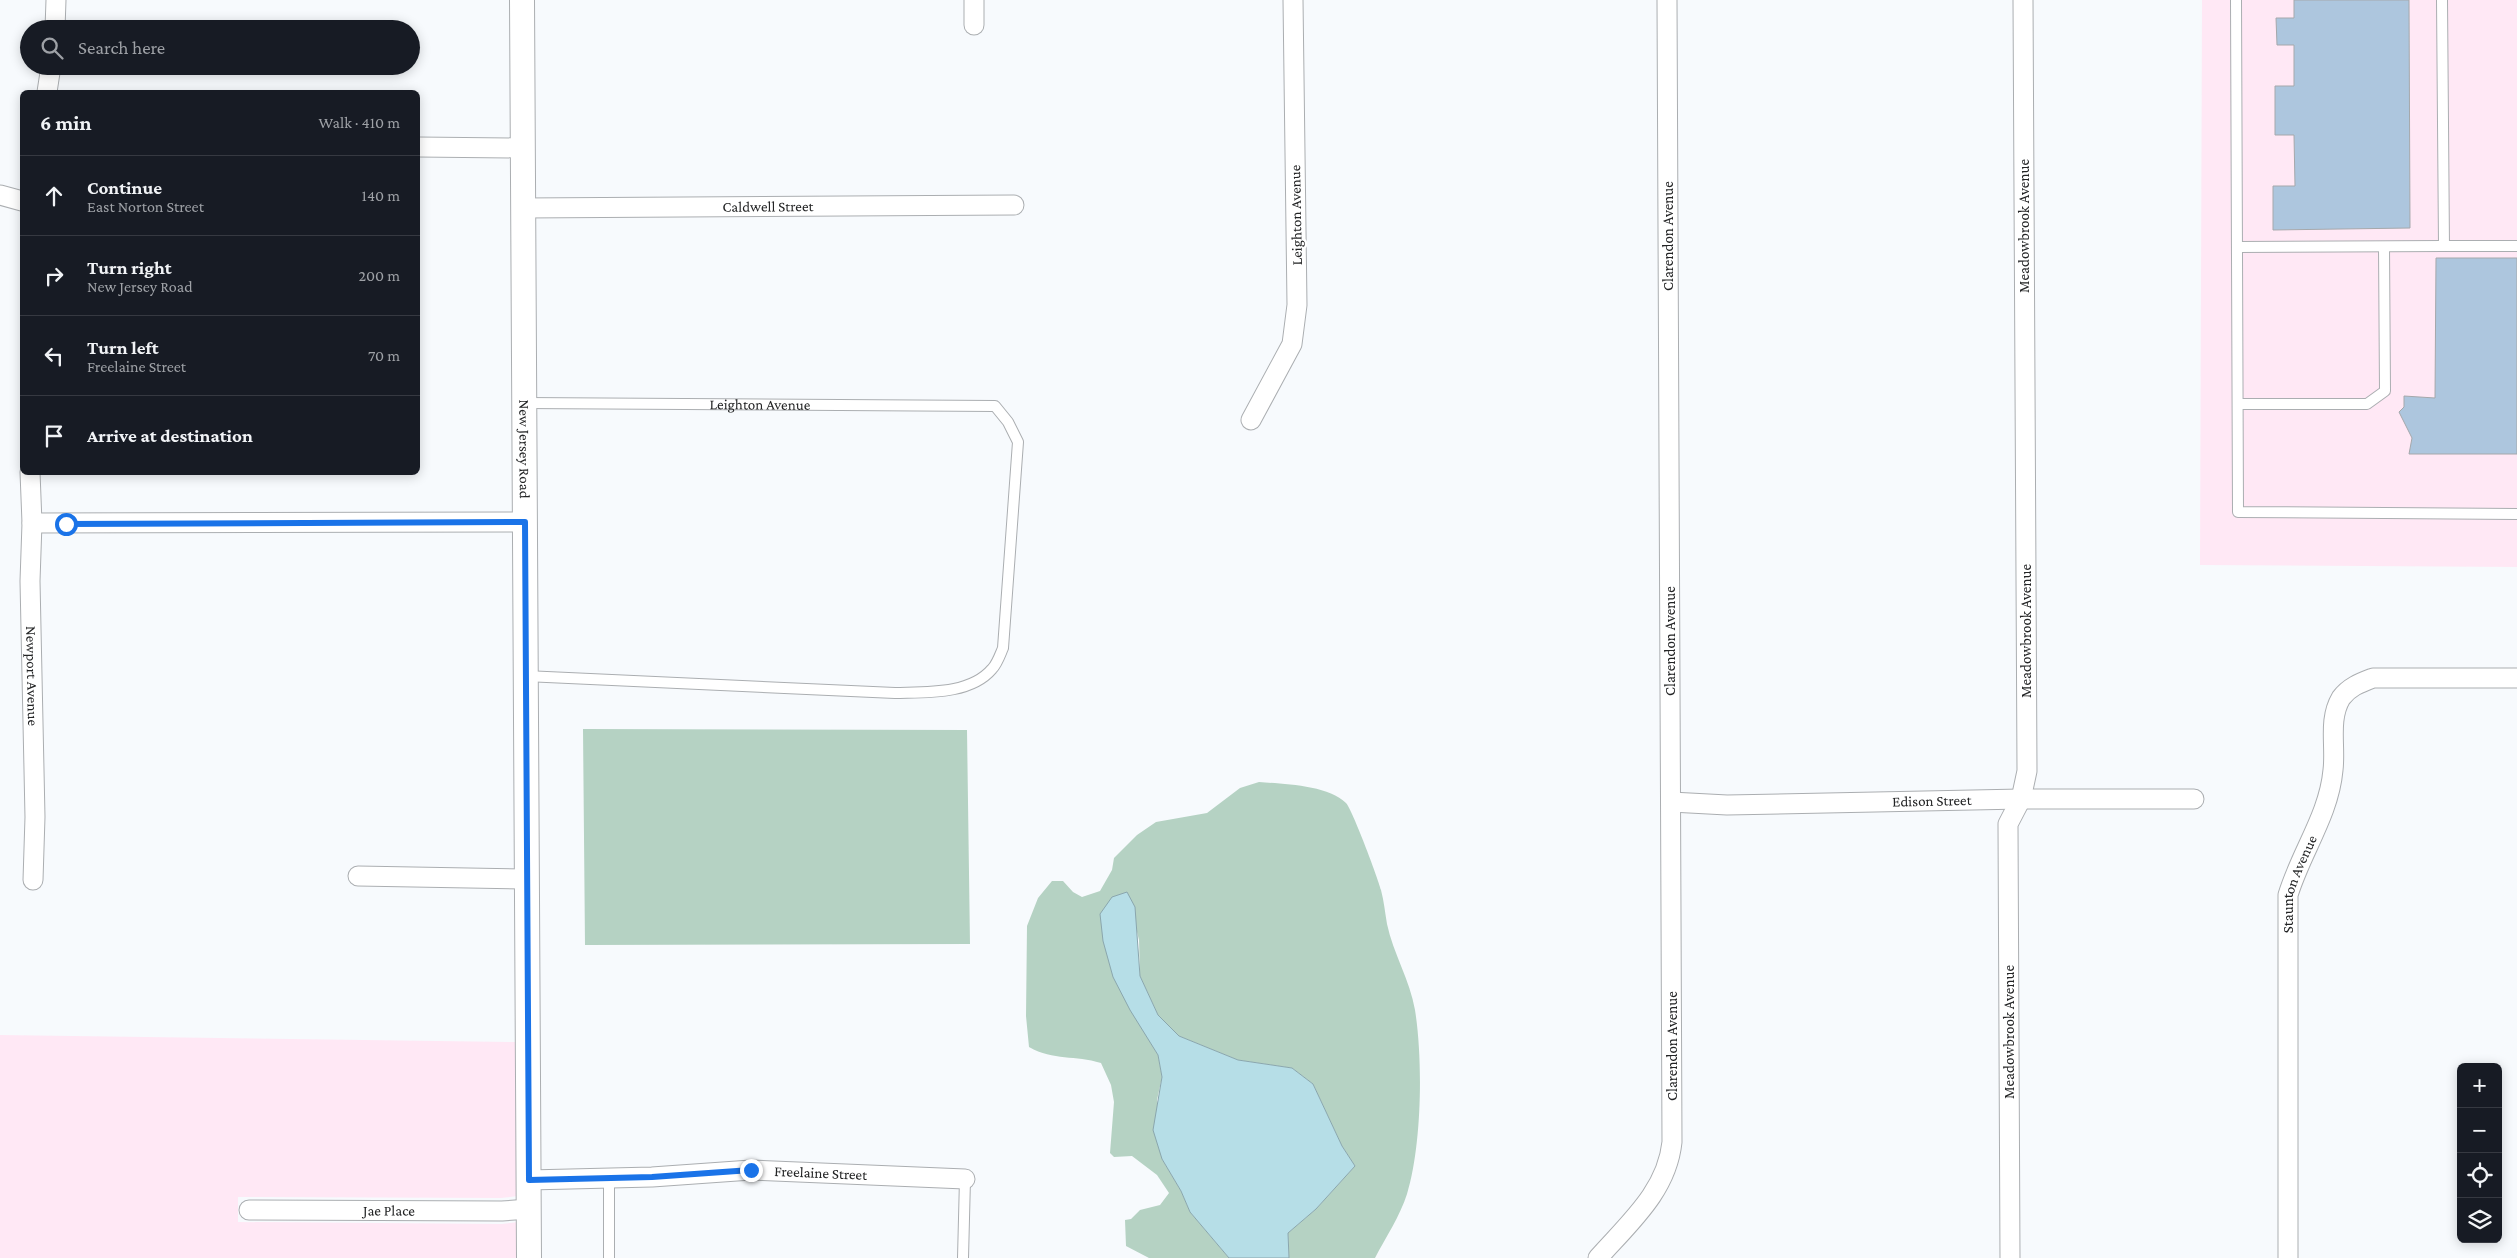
<!DOCTYPE html>
<meta charset="utf-8">
<style>
:root{--surface:#171b24;--page:#242831;--text:#f1f3f6;--muted:#9ea1a6;--line:#363941}
body{margin:0;font-family:"Crimson Pro",serif;background:var(--page);color:var(--text)}
.controls{position:absolute;right:15px;bottom:15px;display:grid;overflow:hidden;border-radius:8px;box-shadow:0 2px 12px #0003}
.controls button{width:45px;height:45px;display:grid;place-items:center;padding:0;border:0;border-bottom:1px solid var(--line);background:var(--surface);color:var(--text);font:25px sans-serif}
.stop{position:absolute;width:15px;height:15px;margin:-11px;border:4px solid #1a73e8;border-radius:50%;background:#fff}
.stop.end{background:#1a73e8;border-color:#fff;box-shadow:0 1px 5px #0008}
.list{margin:0;padding:0;list-style:none}
h2{display:flex;justify-content:space-between;align-items:center;height:65px;margin:0;padding:0 20px;font-size:21px}
h2 small{font-size:16px;font-weight:400;color:var(--muted)}
.list li{display:grid;grid-template-columns:32px 1fr auto;gap:15px;align-items:center;box-sizing:border-box;height:80px;padding:0 20px;border-top:1px solid var(--line)}
.list b{display:block;font-size:19px;white-space:nowrap}
.list p{margin:0;font-size:16px;white-space:nowrap;color:var(--muted)}
.list em{font-size:16px;font-style:normal;color:var(--muted)}
.icon{flex:none;width:28px;height:28px;fill:none;stroke:currentColor;stroke-width:2;stroke-linecap:round;stroke-linejoin:round}
.map{position:relative;flex:none;width:2517px;height:1258px;overflow:hidden}
.search{position:absolute;background:var(--surface);box-shadow:0 2px 12px #0003;left:20px;top:20px;width:400px;height:55px;display:flex;align-items:center;gap:12px;box-sizing:border-box;padding:0 18px;border-radius:28px;color:var(--muted);font-size:19px}
.panel{position:absolute;background:var(--surface);box-shadow:0 2px 12px #0003;left:20px;top:90px;width:400px;height:385px;border-radius:8px}
.map>svg:first-child{display:block}
.commercial{fill:#ffe8f5}
.green{fill:#b5d2c3}
.water{fill:#b6dee7;stroke:#8aa6ad}
.building{fill:#adc6de;stroke:#a5a8ab}
.lines{fill:none;stroke-linecap:round;stroke-linejoin:round}
.service-casing{stroke:#abaeb1;stroke-width:12}
.minor-casing{stroke:#abaeb1;stroke-width:21}
.tertiary-casing{stroke:#abaeb1;stroke-width:26}
.service{stroke:#fff;stroke-width:10}
.minor{stroke:#fff;stroke-width:19}
.tertiary{stroke:#fff;stroke-width:24}
.route{stroke:#1a73e8;stroke-width:6}
.labels{text-anchor:middle;stroke-width:5;stroke-linejoin:round;paint-order:stroke}
.street-label{font-size:15px;fill:#232425;stroke:#fff}
</style>
<div class="map">
<svg width="2517" height="1258" viewBox="0 0 2517 1258">
<rect width="100%" height="100%" fill="#f7fafd"/>
<!-- commercial -->
<path class="commercial" d="M2202,0H2517V567L2200,565Z
M0,1035L516,1042L518,1196L501,1198L238,1197V1222L502,1224L518,1222V1258H0Z"/>
<!-- green -->
<path class="green" d="M583,729L967,730L970,944L585,945Z
M1259,782C1283,784 1328,785 1346,803C1352,809 1378,878 1381,890C1384,901 1385,913 1387,924C1393,953 1410,980 1415,1010C1423,1060 1422,1145 1407,1194C1400,1216 1386,1237 1375,1258H1289L1288,1233L1316,1209L1355,1166L1342,1146L1313,1084L1292,1068L1238,1060L1179,1036L1158,1015L1140,976L1139,940L1127,892L1146,1034L1158,1055L1162,1077L1157,1100L1162,1159L1181,1191L1190,1212L1229,1258H1149L1126,1246L1125,1220L1131,1219L1140,1210L1160,1205L1169,1193L1157,1175L1132,1156L1114,1157L1110,1153L1114,1102L1111,1085L1101,1063C1075,1055 1054,1061 1029,1047L1026,1016L1027,926L1038,898L1052,881H1063L1073,892L1082,897L1100,891L1112,870L1114,858L1137,835L1156,822L1207,813L1240,788Z"/>
<!-- water -->
<path class="water" d="M1127,892L1135,907L1140,976L1158,1015L1179,1036L1238,1060L1292,1068L1313,1084L1342,1146L1355,1166L1316,1209L1288,1233L1289,1258H1229L1190,1212L1181,1191L1162,1159L1153,1130L1162,1077L1158,1055L1130,1010L1113,977L1103,941L1100,914L1112,897Z"/>
<!-- building -->
<path class="building" d="M2294,0H2409L2410,228L2273,230V186H2295L2294,135H2275V86H2294V45H2277L2276,18H2294Z
M2436,258H2517V454H2409L2412,438L2399,412L2404,407V396L2435,398Z"/>
<g class="lines">
<!-- service casing -->
<g class="service-casing">
<g id="service">
<path d="M2236,0L2238,512L2517,514"/>
<path d="M2442,0L2444,246H2517"/>
<path d="M2237,247L2444,246"/>
<path id="s1" d="M524,403L995,406L1008,422L1018,442L1003,648C1000,655 997,664 992,669C970,695 925,692 895,693L525,676"/>
<path d="M2238,404H2367L2385,391L2384,247"/>
<path d="M609,1178V1258"/>
<path d="M963,1258L965,1179"/>
</g>
</g>
<!-- minor casing -->
<g class="minor-casing">
<g id="minor">
<path d="M974,0V25"/>
<path d="M55,29L56,0"/>
<path d="M47,92L51,66"/>
<path d="M418,147L523,148"/>
<path d="M0,195L22,201"/>
<path id="s2" d="M523,208L1014,205"/>
<path d="M1251,420L1292,344L1297,305L1293,0"/>
<path id="s3" d="M30,472L32,523L30,581L35,817L33,880"/>
<path d="M32,523L525,522"/>
<path id="s4" d="M1671,802L1727,805L2021,799H2194"/>
<path d="M358,876L526,879"/>
<path id="s5" d="M529,1180L652,1177L751,1170L965,1179"/>
<path id="s6" d="M249,1210L502,1211L529,1209"/>
<path d="M1598,1258C1629,1223 1667,1191 1672,1142L1667,0"/>
<path d="M2010,1258L2008,824L2021,799L2027,771L2023,0"/>
<path id="s7" d="M2288,1258V895C2301,852 2329,815 2333,770C2336,746 2328,720 2341,698C2349,687 2360,683 2373,678H2517"/>
</g>
</g>
<!-- tertiary casing -->
<g class="tertiary-casing">
<g id="tertiary">
<path id="s8" d="M522,0L529,1258"/>
</g>
</g>
<!-- service -->
<use href="#service" class="service"/>
<!-- minor -->
<use href="#minor" class="minor"/>
<!-- tertiary -->
<use href="#tertiary" class="tertiary"/>
</g>
<g class="lines">
<!-- route -->
<path class="route" d="M66,524L525,522L529,1180L652,1177L751,1170"/>
</g>
<g class="labels">
<!-- street labels -->
<g class="street-label">
<text dy="5" stroke="none"><textPath href="#s2" startOffset="245">Caldwell Street</textPath></text>
<text transform="translate(1296 215) rotate(-91)" y="5">Leighton Avenue</text>
<text transform="translate(2024 226) rotate(-90)" y="5">Meadowbrook Avenue</text>
<text transform="translate(1668 236) rotate(-90)" y="5">Clarendon Avenue</text>
<text dy="5" stroke="none"><textPath href="#s1" startOffset="236">Leighton Avenue</textPath></text>
<text dy="5" stroke="none"><textPath href="#s8" startOffset="449">New Jersey Road</textPath></text>
<text transform="translate(2026 631) rotate(-90)" y="5">Meadowbrook Avenue</text>
<text transform="translate(1670 641) rotate(-90)" y="5">Clarendon Avenue</text>
<text dy="5" stroke="none"><textPath href="#s3" startOffset="204">Newport Avenue</textPath></text>
<text dy="5" stroke="none"><textPath href="#s4" startOffset="261">Edison Street</textPath></text>
<text dy="5" stroke="none"><textPath href="#s7" startOffset="376">Staunton Avenue</textPath></text>
<text transform="translate(2009 1032) rotate(-90)" y="5">Meadowbrook Avenue</text>
<text transform="translate(1672 1046) rotate(-90)" y="5">Clarendon Avenue</text>
<text dy="5" stroke="none"><textPath href="#s5" startOffset="292">Freelaine Street</textPath></text>
<text dy="5" stroke="none"><textPath href="#s6" startOffset="140">Jae Place</textPath></text>
</g>
</g>
</svg>
<div class="controls">
<button>+</button>
<button>−</button>
<button><svg class="icon" aria-label="locate" viewBox="0 0 24 24"><circle cx="12" cy="12" r="6"/><path d="M12 2v4M12 18v4M2 12h4M18 12h4"/></svg></button>
<button><svg class="icon" aria-label="layers" viewBox="0 0 24 24"><path d="M12 4l9 5-9 5-9-5zM3 14l9 5 9-5"/></svg></button>
</div>
<div class="stop" style="left:66px;top:524px"></div>
<div class="stop end" style="left:751px;top:1170px"></div>
<div class="search"><svg class="icon" aria-label="search" viewBox="0 0 24 24"><circle cx="10" cy="10" r="6"/><path d="M15 15l6 6"/></svg>Search here</div>
<section class="panel">
<h2>6 min<small>Walk · 410 m</small></h2>
<ul class="list">
<li><svg class="icon" aria-label="ahead" viewBox="0 0 24 24"><path d="M12 20V5M6 11l6-6 6 6"/></svg><div><b>Continue</b><p>East Norton Street</p></div><em>140 m</em></li>
<li><svg class="icon" aria-label="right" viewBox="0 0 24 24"><path d="M7 20v-9h11M14 6l5 5-5 5"/></svg><div><b>Turn right</b><p>New Jersey Road</p></div><em>200 m</em></li>
<li><svg class="icon" aria-label="left" viewBox="0 0 24 24"><path d="M17 20v-9H6M10 6l-5 5 5 5"/></svg><div><b>Turn left</b><p>Freelaine Street</p></div><em>70 m</em></li>
<li><svg class="icon" aria-label="arrive" viewBox="0 0 24 24"><path d="M6 21V4h12l-3 4 3 4H6"/></svg><div><b>Arrive at destination</b></div></li>
</ul>
</section>
</div>
